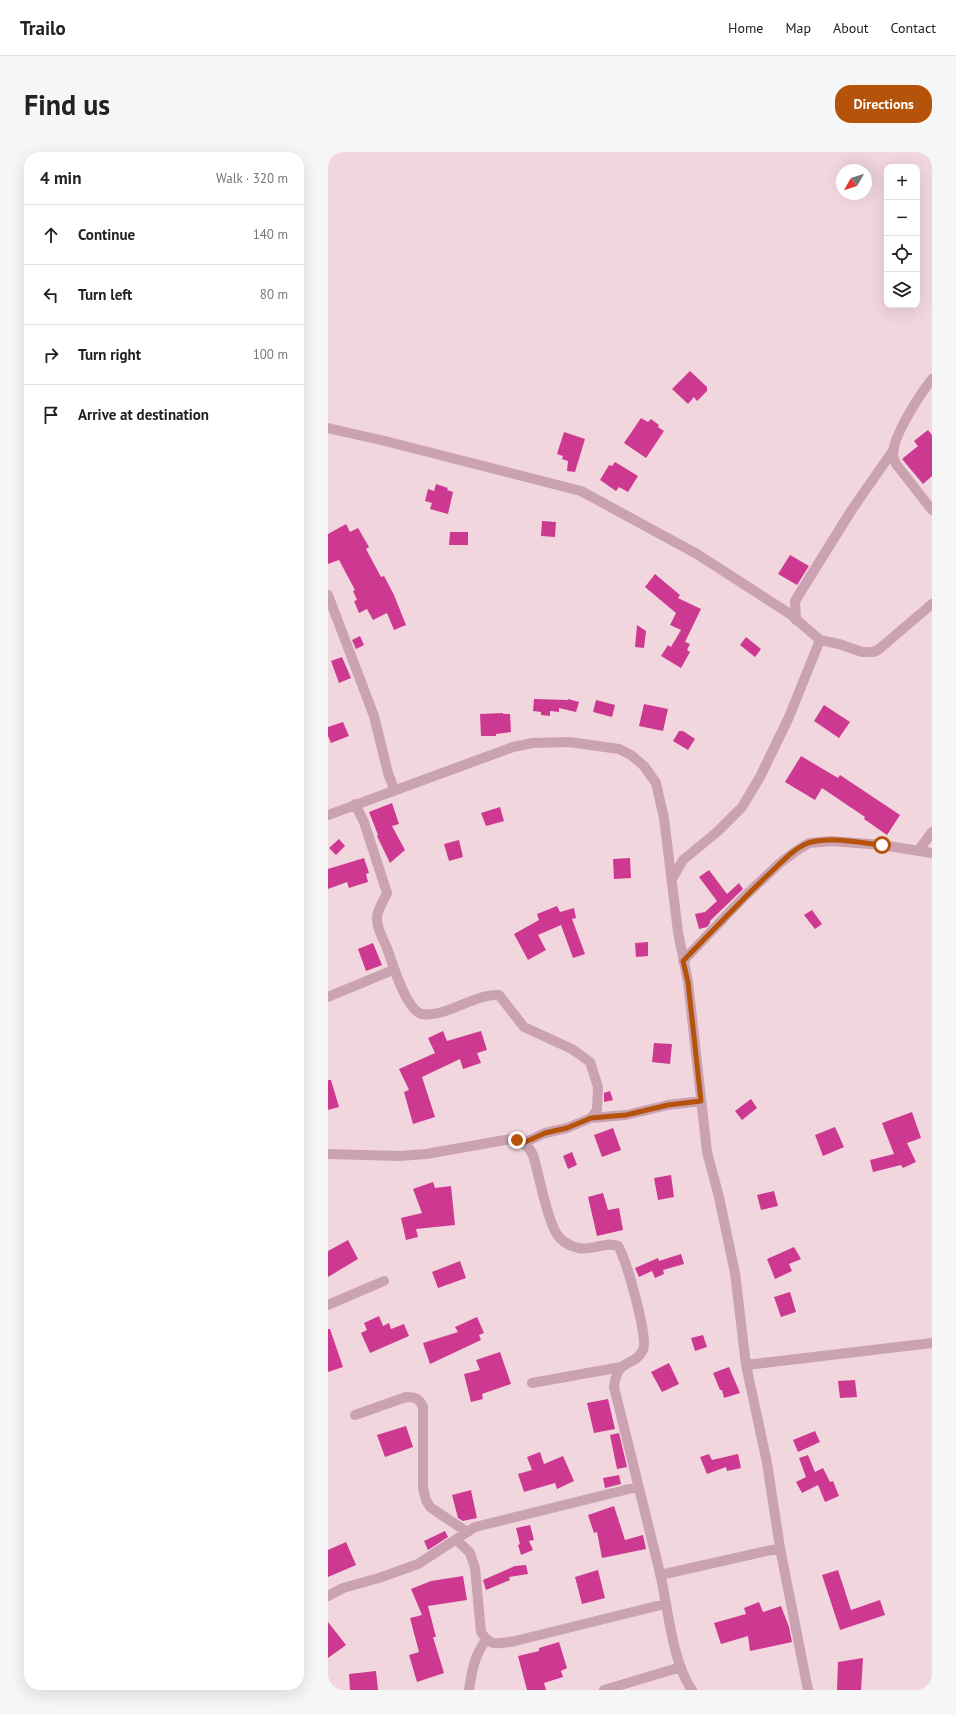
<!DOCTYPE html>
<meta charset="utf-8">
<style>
:root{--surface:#fff;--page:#f6f6f6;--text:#222;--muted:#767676;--line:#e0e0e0;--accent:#b45309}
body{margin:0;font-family:"PT Sans",sans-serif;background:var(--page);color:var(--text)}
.controls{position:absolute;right:12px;top:12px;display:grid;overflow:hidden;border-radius:8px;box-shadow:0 4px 16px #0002}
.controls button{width:36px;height:36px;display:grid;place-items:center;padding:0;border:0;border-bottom:1px solid var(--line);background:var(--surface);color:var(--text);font:20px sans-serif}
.compass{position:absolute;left:508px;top:12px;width:36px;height:36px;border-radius:50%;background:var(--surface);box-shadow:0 4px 16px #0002;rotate:231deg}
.stop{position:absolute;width:12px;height:12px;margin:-9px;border:3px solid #b45309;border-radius:50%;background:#fff}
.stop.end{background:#b45309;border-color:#fff;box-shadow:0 1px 4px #0008}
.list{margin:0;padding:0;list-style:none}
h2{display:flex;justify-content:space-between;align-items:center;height:52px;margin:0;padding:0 16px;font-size:17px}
h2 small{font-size:13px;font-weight:400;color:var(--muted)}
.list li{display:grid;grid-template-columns:26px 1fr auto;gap:12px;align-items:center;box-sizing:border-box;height:60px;padding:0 16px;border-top:1px solid var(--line)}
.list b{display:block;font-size:15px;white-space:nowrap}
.list em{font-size:13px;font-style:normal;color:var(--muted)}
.icon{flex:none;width:22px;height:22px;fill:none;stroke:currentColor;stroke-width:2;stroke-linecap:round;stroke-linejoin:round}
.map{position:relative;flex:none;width:604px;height:1538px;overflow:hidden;border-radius:16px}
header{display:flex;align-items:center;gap:24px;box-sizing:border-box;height:56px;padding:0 20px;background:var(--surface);border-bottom:1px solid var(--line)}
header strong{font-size:19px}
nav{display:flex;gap:22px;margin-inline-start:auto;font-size:14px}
.intro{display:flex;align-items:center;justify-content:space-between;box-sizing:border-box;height:96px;padding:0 24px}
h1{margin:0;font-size:28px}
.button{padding:10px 18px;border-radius:16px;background:var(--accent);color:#fff;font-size:14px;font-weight:700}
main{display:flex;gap:24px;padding:0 24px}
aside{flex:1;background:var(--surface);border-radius:16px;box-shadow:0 4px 16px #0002}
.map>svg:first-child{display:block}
.building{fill:#cd3990}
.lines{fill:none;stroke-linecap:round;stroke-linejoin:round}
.minor{stroke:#caa2b1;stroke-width:10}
.route{stroke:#b45309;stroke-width:5}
</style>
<header>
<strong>Trailo</strong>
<nav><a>Home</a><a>Map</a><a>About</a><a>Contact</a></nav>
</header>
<div class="intro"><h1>Find us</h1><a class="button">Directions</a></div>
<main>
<aside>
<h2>4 min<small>Walk · 320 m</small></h2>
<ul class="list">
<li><svg class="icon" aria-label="ahead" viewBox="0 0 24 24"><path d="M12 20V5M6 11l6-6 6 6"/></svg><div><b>Continue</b></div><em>140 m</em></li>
<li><svg class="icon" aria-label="left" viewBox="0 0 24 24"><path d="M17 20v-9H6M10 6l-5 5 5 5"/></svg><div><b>Turn left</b></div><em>80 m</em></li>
<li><svg class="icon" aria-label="right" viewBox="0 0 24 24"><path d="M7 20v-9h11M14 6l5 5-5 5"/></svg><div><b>Turn right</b></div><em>100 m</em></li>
<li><svg class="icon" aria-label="arrive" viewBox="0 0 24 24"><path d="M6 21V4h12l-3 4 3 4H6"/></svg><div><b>Arrive at destination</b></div></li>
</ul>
</aside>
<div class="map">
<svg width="604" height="1538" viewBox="0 0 604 1538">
<rect width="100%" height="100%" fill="#f2d6de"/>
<!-- building -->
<path class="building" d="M362,219L379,235V239L369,249L366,245L360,252L344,237Z
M313,266L320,270L323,267L331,273L330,275L336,279L318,306L296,291Z
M600,278L604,283V324L595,332L574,307L590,294L586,289Z
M236,280L257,287L247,320L239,319L240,309L234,307L235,304L229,302Z
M287,310L310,324L300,340L291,335L288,339L272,328L281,313L284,314Z
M108,332L120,336L119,338L125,340L120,362L102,357L104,351L97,349L100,337L106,339Z
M214,369L228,370L227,385L213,384Z
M18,372L22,380L30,376L41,395L38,397L53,425L56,424L66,443L78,473L66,478L59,461L45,468L39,457L31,461L26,449L29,448L25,439L27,438L11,408L0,412V382Z
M122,380H140V393H121Z
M462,403L481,414L469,433L450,422Z
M327,422L352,443L350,446L373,457L357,490L362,492L359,498L362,500L353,516L333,504L340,493L343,495L353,478L342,473L348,461L317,435Z
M309,473L318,479L316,496L307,495Z
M32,484L36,493L28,497L24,488Z
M418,485L433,497L427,505L412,493Z
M14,505L23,526L11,531L3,509Z
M206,547L240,548V547L251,550L248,560L231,556V560L222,559V564L213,563V560L205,559Z
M268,548L287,553L284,565L265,560Z
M316,552L340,557L335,579L311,574Z
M496,553L522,570L511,586L486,569Z
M175,561V562H182L183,580L168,582V584H153L152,562Z
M15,570L21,584L3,591L0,584V575Z
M351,579H355L367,587L360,598L345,589Z
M473,604L510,626L512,623L572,663L559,683L536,667L537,665L494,636L487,648L457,630Z
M64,651L71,672L64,674L77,698L62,711L49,684L50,683L41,660Z
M172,655L176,669L158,674L153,661Z
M11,687L17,694L8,703L1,696Z
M131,688L135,705L121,709L116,692Z
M36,706L41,721L38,722L40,730L21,736L19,730L0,737V717Z
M302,706L303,726L286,727L285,707Z
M381,718L399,742L411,731L415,737L382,769V771L379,775L371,777L367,762L377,760L389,749L371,725Z
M229,754L232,760L246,756L248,766L244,767L257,802L245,806L233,773L210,783L218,798L200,808L186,782L211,768L209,762Z
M484,758L494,772L487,777L476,763Z
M320,790V804L308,805L307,791Z
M45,791L54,813L38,819L30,797Z
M115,879L119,889L153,879L159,898L149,901L153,911L135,917L132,907L94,925L107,965L85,972L76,940L81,938L71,917L107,901L100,886Z
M326,891L344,892L342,912L324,910Z
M0,928H3L11,955L0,958Z
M282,939L285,948L276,950V941Z
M423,947L429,956L414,968L407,959Z
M584,960L593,986L579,991L588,1010L575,1016L573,1013L545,1020L542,1008L566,1002L554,971Z
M507,975L516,995L495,1004L487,983Z
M285,976L293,998L274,1005L266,983Z
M244,1000L249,1013L240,1017L235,1004Z
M343,1023L346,1045L330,1048L326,1026Z
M105,1030L107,1036L123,1034L127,1073L88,1077L90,1085L78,1088L73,1066L94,1061L85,1037Z
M446,1039L450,1054L433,1058L429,1043Z
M275,1041L280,1058L291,1056L295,1078L269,1084L260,1045Z
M20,1088L30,1107L0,1125V1099Z
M466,1095L473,1107L461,1112L464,1119L447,1127L439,1107Z
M353,1102L356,1112L335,1118L336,1122L327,1126L324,1119L311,1125L307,1116L330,1106L331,1109Z
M132,1109L138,1126L110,1136L104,1120Z
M462,1140L468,1160L453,1165L446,1145Z
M51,1164L55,1174L61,1171L63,1177L76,1172L81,1184L42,1201L33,1181L39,1178L36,1171Z
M149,1165L156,1181L151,1183L153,1188L102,1212L95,1191L130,1180L127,1175Z
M0,1177H2L15,1215L0,1220Z
M375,1183L379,1195L367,1199L363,1186Z
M172,1200L183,1232L154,1242L155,1247L143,1250L136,1222L152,1218L148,1208Z
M341,1211L351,1232L334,1240L323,1220Z
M401,1215L412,1241L396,1246L394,1238H392L385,1221Z
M527,1228L529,1245L512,1246L510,1229Z
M280,1247L287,1277L266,1281L259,1251Z
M78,1274L85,1295L57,1305L49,1283Z
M487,1279L492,1290L470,1300L465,1288Z
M291,1281L299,1315L289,1317L282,1283Z
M212,1300L216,1312L235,1304L246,1329L229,1337L227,1331L196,1340L190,1322L204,1318L199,1305Z
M381,1302L384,1308L410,1302L413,1316L399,1319L398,1315L379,1322L372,1305Z
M480,1303L487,1320L495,1316L502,1330L505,1329L511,1344L497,1350L490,1333L474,1341L468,1330L478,1325L471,1306Z
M291,1323L293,1332L277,1336L275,1326Z
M143,1338L149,1366L135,1369L130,1366L124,1343Z
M286,1354L297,1388L315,1383L318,1397L274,1406L269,1380L266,1381L260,1363Z
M202,1373L206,1388L201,1389L205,1398L193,1403L190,1393L192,1392L188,1376Z
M117,1379L120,1385L100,1398L96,1389Z
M18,1390L28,1413L0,1425V1398Z
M198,1413L200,1422L181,1425L182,1428L158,1438L155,1428L187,1414Z
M270,1418L277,1446L254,1452L247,1425Z
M510,1418L523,1458L552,1448L557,1463L512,1478L494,1423Z
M135,1424L139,1448L100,1454L108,1485H105L116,1521L89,1530L81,1503L91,1500L82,1466L94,1463L83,1437L103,1429Z
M431,1450L435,1460L453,1454L461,1475L464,1490L422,1499L420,1484L393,1492L386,1471L418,1462L416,1456Z
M0,1470L18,1493L0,1506Z
M231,1490L239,1516L233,1519L235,1525L216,1531L218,1538H199L190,1504L211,1499V1496Z
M535,1506L533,1538H509L510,1510Z
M48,1519L50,1538H22L21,1522Z"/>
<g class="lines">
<!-- minor -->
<path class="minor" d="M604,227C592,242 565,284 565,302C565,306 567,309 568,312L604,358
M0,276L57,289L253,339L369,402L462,462L492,488L511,492L534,500H545L550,498L604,452
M0,443L46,564L60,621L66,637
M468,468L467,449L523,359L566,297
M27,652L36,670L59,741C56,748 48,760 49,767C49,777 55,787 59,796C64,810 78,859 94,862C117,866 148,841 171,843L196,875L244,897L262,910L270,935L269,958L263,966L239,976L217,981L195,991
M0,663L185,595L205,591L241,590L291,597L303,603L316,614L328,631L336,666L350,780L360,830L379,1000L391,1045L407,1121L418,1213L439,1311L452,1396L480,1538
M590,699L604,680
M344,727L355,708L389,680L414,655L432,625L461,565L492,488
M355,809L415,746L452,711L468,699L481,691L503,689L554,693L604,701
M0,845L65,818
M263,966L298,963L340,953L373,949
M0,1002L72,1004L98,1002L183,987C194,989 201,994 205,1003C212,1026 217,1060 228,1081C233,1089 242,1094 250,1096C264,1099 277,1089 290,1094C298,1106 321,1187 315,1198C306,1216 289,1205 286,1235C301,1297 317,1359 332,1421C340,1455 344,1510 364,1538
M0,1153L56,1129
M418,1213L604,1191
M204,1231L293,1215
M27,1263L78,1245C87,1245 91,1246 95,1255V1336L98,1348L102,1355L139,1380
M128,1387L142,1401L147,1416L153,1480C162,1496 172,1491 187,1489L337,1452
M332,1423L452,1396
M0,1444L15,1436L51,1426L90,1412L147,1375L309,1335
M141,1538C144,1519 146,1504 158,1488
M276,1538L353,1515"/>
</g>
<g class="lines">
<!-- route -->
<path class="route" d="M189,988L195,991L217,981L239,976L263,966L298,963L340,953L373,949L360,830L355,809C384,780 412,749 442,721C453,711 465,697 480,691C501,684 532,691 554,693"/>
</g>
</svg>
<div class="controls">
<button>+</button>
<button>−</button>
<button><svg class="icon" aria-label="locate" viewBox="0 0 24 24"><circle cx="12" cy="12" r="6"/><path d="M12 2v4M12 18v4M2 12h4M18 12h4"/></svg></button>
<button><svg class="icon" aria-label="layers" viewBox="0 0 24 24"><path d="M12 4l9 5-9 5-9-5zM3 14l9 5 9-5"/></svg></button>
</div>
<svg class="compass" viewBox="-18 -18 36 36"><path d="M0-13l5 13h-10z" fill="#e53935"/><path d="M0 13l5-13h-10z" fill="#767676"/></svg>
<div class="stop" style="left:554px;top:693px"></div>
<div class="stop end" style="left:189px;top:988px"></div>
</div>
</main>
